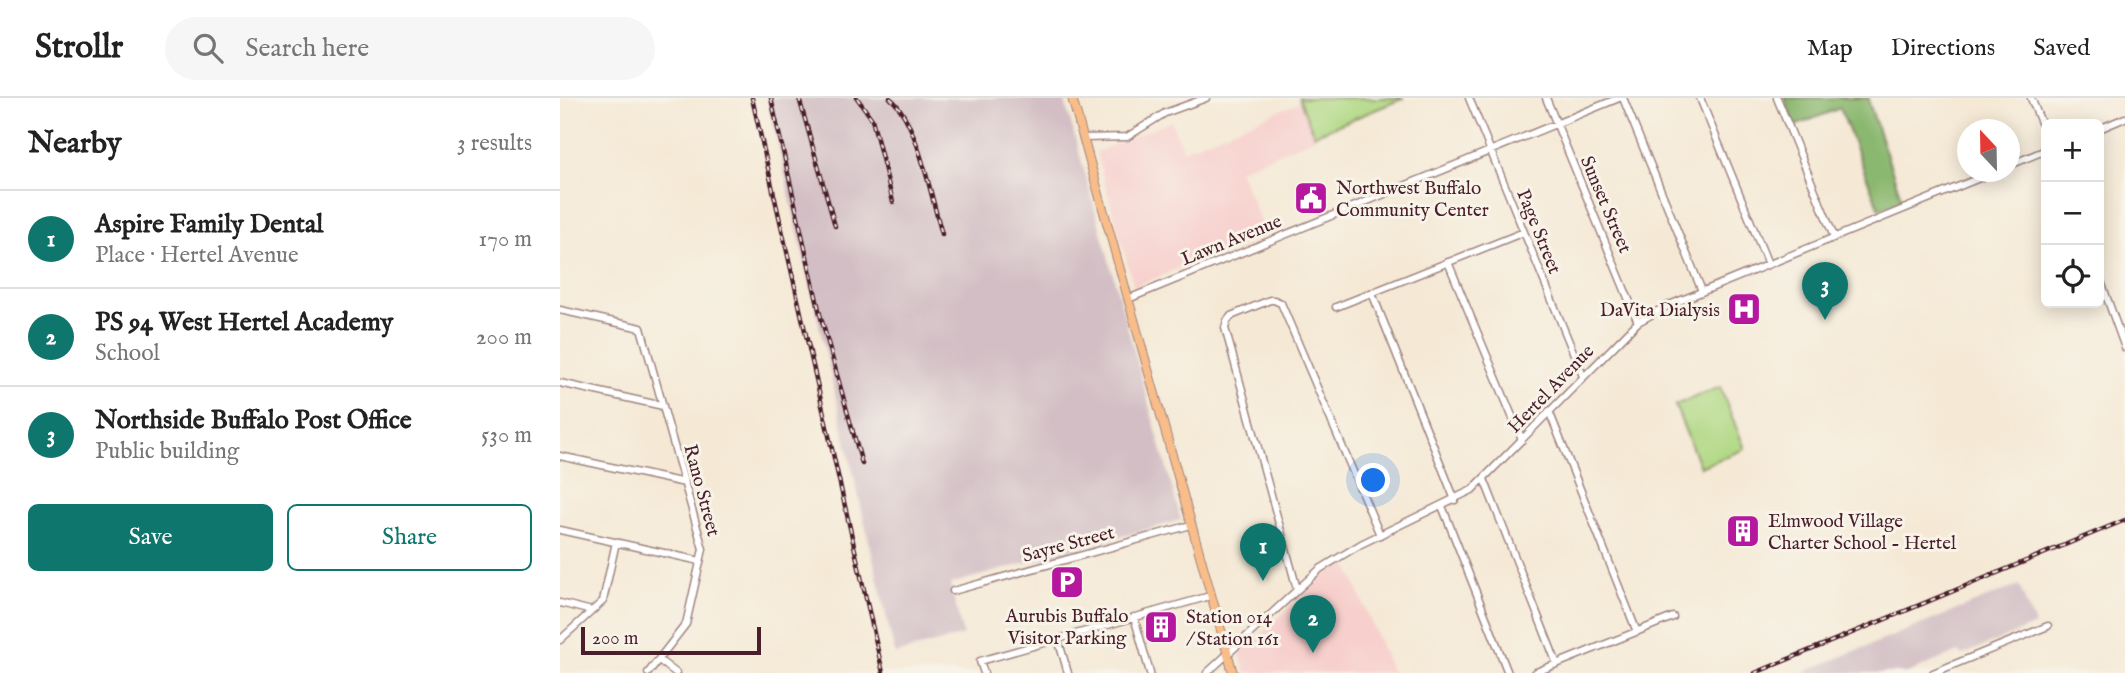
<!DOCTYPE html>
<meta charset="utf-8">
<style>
:root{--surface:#fff;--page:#f6f6f6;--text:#222;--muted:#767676;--line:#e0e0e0;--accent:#0f766e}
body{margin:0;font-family:"IM FELL English",serif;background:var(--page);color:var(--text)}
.controls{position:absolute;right:21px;top:21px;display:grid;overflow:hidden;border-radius:10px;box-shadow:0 4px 18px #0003}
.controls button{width:63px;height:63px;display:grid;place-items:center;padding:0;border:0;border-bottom:2px solid var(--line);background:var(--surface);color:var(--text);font:35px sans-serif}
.compass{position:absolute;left:1397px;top:21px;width:63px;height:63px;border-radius:50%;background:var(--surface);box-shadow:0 4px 18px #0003;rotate:338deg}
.scale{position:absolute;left:21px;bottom:18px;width:180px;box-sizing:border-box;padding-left:7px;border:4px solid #4a1f2b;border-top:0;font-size:19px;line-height:24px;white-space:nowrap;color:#4a1f2b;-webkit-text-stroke:5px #f7f3e8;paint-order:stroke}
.you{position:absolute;left:814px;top:383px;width:24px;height:24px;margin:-18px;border:5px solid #fff;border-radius:50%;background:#1a73e8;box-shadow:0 0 0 10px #1a73e833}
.badge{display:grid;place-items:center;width:46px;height:46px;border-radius:50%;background:var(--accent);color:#fff;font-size:23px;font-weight:700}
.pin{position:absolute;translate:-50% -58px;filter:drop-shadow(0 2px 4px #0008)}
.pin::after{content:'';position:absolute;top:37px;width:24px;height:21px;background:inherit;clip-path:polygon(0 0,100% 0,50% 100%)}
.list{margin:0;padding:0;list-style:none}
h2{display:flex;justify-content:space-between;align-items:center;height:91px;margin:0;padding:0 28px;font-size:30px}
h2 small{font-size:23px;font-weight:400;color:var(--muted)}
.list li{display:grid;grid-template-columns:46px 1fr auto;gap:21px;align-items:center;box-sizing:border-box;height:98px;padding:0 28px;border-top:2px solid var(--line)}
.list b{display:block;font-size:26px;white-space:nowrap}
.list p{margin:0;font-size:23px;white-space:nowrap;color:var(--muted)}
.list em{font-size:23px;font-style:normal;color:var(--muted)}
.actions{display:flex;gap:14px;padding:21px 28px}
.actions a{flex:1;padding:16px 0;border:2px solid var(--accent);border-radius:10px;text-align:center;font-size:24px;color:var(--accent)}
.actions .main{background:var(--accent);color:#fff}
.icon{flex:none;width:38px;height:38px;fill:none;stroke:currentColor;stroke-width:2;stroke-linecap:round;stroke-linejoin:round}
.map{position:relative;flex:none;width:1565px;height:575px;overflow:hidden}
header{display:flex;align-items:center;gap:42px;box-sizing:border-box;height:98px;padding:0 35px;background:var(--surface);border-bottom:2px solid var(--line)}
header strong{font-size:33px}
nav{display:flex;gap:38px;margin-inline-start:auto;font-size:24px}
.search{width:490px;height:63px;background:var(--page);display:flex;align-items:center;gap:18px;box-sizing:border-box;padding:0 24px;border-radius:38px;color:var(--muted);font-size:26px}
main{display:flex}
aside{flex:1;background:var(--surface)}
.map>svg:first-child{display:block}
.built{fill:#f7d0ce}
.industrial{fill:#d2bec4}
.green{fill:#afd882;stroke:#7c7c56;stroke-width:2}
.forest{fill:#8bb870;stroke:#6a6c4e;stroke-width:2}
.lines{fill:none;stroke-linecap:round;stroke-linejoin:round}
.minor-casing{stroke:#a08480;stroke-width:9}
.major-casing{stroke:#a08480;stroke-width:10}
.minor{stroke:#fff;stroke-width:6}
.major{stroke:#f8bd89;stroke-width:8}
.rail-casing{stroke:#4a1f2b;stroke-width:4.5}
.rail{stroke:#f7f3e8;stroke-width:2;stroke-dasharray:5;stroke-linecap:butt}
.labels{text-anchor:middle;stroke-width:6;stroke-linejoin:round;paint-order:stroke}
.poi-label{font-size:19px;fill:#4a1f2b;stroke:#f7f3e8;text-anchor:start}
.street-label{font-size:19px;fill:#4a1f2b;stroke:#f7f3e8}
</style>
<header>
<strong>Strollr</strong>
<div class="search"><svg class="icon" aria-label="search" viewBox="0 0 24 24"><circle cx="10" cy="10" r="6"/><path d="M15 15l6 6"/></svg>Search here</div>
<nav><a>Map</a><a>Directions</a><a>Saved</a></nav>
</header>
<main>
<aside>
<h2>Nearby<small>3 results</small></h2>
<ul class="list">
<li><span class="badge">1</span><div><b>Aspire Family Dental</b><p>Place · Hertel Avenue</p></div><em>170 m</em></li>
<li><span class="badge">2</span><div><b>PS 94 West Hertel Academy</b><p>School</p></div><em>200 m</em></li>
<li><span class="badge">3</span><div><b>Northside Buffalo Post Office</b><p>Public building</p></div><em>530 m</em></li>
</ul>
<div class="actions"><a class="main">Save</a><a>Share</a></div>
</aside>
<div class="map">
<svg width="1565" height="575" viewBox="0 0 1565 575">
<rect width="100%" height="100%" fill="#f7f3e8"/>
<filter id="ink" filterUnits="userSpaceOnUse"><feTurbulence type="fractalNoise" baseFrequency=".0143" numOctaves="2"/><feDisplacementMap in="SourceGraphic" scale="14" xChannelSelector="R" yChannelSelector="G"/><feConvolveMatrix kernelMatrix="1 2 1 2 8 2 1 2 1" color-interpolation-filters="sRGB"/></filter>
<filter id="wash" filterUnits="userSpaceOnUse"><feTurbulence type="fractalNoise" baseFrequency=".00686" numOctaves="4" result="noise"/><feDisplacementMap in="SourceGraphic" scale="28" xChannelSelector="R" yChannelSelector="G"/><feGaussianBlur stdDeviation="1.57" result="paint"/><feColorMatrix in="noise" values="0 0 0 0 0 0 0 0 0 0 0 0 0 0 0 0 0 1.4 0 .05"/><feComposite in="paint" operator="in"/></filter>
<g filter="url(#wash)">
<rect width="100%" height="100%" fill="#f5e9d5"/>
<!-- built -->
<path class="built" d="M740,4L755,40L679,72L705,135L574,189L536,54L611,23L623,52Z
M786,462L832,575H685L680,555L772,471Z"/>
<!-- industrial -->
<path class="industrial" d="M207,0H504L621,422L390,486L403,537L335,556Z
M1459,487L1475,527L1402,557L1398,554L1347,575H1241Z"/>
<!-- green -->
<path class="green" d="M739,0H844L754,37Z
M1160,289L1185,351L1140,369L1115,307Z"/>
<!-- forest -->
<path class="forest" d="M1224,0H1309V5L1342,102L1319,111L1280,10L1235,28Z"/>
</g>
<g filter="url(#ink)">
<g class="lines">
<!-- minor casing -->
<g class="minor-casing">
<path id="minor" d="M909,0L1023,278
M986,0L1078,224
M1063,0L1142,193
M1140,0L1208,166
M1217,0L1274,139
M1471,0L1486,37
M1539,31L1565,20
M523,40L567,39L605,15L646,0
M1450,67L1486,52
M888,164L962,342
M1539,178L1565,250
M812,195L895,402
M568,201L1059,0
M776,209L964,134
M0,212L81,230L143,451L126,526L88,575
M0,285L103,308
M989,313L1077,534
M0,358L125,385
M924,381L997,566
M882,408L948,575
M0,432L140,463
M737,491L665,230L667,223L671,218L710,202H714L721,205L820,437
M393,493L631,427
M0,505L32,513
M574,519L590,575
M498,541L508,575
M0,542L43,503L56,444
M99,562L116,575
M424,575L420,563L650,498
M647,575L760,471L801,446L912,392L1078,224L1107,208L1434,74
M974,575L1113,519
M1373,575L1488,528"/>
</g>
<!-- major casing -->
<g class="major-casing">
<path id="major" d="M512,0L673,575"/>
</g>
<!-- minor -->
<use href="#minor" class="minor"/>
<!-- major -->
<use href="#major" class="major"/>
<!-- rail casing -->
<g class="rail-casing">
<path id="rail" d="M192,0L323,575
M211,0L260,216L302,366
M239,0L275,128
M297,0L312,21L333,104
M330,0C358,23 371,100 382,136
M1195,575L1565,422"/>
</g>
<!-- rail -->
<use href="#rail" class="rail"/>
</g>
</g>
<!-- icons -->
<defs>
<g id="civic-square" transform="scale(1.75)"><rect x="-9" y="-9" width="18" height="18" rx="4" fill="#b5179e" stroke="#f7f3e8"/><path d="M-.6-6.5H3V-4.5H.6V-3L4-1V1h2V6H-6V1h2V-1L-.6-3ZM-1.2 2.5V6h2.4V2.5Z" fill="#fff"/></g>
<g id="hospital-square" transform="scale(1.75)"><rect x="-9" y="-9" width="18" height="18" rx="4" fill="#b5179e" stroke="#f7f3e8"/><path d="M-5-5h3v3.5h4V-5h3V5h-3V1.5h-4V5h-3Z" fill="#fff"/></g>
<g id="building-square" transform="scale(1.75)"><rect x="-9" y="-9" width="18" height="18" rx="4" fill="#b5179e" stroke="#f7f3e8"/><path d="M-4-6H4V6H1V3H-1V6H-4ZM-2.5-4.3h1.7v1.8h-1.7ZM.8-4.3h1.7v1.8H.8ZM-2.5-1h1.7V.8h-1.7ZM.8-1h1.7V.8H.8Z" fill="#fff"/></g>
<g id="parking-square" transform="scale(1.75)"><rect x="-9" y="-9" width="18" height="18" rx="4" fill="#b5179e" stroke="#f7f3e8"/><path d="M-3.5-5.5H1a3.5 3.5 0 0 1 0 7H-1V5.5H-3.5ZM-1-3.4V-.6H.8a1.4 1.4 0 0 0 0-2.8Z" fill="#fff"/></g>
</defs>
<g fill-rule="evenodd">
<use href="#civic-square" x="751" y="100"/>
<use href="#hospital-square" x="1184" y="211"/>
<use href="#building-square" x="1183" y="433"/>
<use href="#parking-square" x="507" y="484"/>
<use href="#building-square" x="601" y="529"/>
</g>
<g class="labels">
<!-- poi labels -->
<g class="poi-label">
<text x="776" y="96">Northwest Buffalo<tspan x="776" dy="22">Community Center</tspan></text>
<text x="1160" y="218" text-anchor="end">DaVita Dialysis</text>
<text x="1208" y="429">Elmwood Village<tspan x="1208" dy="22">Charter School - Hertel</tspan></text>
<text x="507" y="524" text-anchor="middle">Aurubis Buffalo<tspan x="507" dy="22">Visitor Parking</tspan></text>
<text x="626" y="525">Station 014<tspan x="626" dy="22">/ Station 161</tspan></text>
</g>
<!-- street labels -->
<g class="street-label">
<text transform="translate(1047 106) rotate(67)" y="7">Sunset Street</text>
<text transform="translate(980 133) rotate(68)" y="7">Page Street</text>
<text transform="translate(671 141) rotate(-22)" y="7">Lawn Avenue</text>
<text transform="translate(990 290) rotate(-46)" y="7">Hertel Avenue</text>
<text transform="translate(143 392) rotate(75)" y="7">Rano Street</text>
<text transform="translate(508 445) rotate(-15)" y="7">Sayre Street</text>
</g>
</g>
</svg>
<div class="controls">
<button>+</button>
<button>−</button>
<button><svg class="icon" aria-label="locate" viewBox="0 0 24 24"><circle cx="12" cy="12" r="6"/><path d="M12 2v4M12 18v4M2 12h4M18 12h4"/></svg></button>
</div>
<svg class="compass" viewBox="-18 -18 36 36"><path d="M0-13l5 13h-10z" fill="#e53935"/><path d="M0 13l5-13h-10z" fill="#767676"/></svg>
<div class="scale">200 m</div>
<div class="you"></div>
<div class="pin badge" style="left:703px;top:483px">1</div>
<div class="pin badge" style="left:753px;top:555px">2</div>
<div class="pin badge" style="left:1265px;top:222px">3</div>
</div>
</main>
